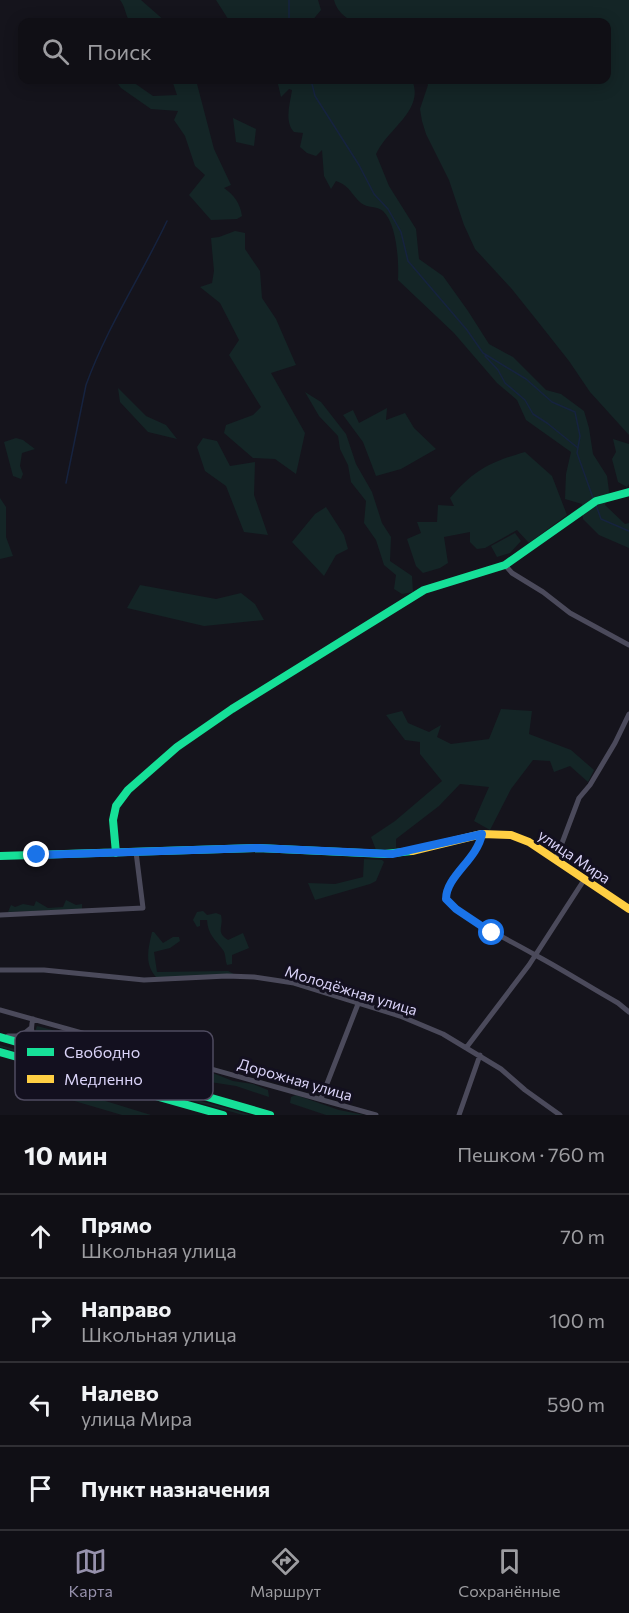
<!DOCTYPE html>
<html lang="ru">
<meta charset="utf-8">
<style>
:root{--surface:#100f15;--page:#19181e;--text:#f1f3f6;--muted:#9c9ca0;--line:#302f34;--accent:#9691ac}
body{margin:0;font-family:Commissioner,sans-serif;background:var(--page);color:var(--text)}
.stop{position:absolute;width:18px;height:18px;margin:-14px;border:4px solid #1a73e8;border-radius:50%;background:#fff}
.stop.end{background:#1a73e8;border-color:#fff;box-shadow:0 2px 6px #0008}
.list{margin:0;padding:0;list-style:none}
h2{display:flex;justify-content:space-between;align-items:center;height:78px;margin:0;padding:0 24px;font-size:26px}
h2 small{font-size:20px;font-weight:400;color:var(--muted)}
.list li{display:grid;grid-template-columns:39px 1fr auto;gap:18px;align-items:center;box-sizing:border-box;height:84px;padding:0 24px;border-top:2px solid var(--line)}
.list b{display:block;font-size:22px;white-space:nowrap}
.list p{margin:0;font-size:20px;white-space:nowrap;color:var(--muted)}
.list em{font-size:20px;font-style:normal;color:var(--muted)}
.icon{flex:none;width:33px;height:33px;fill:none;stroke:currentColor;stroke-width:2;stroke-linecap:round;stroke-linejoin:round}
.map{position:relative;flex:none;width:629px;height:1115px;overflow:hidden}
.search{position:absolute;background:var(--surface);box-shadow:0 3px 15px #0003;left:18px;right:18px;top:18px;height:66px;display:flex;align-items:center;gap:15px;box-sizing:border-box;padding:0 21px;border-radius:12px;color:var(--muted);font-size:22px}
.sheet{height:414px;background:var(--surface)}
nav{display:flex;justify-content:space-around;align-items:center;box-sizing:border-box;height:84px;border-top:2px solid var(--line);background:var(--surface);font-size:16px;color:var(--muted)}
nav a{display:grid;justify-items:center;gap:3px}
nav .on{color:var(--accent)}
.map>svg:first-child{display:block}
.green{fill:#142526}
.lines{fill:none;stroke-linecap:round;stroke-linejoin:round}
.stream{stroke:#16233f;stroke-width:1.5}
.street{stroke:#4b4a5b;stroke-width:5}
.fast{stroke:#16e098;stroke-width:8}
.slow{stroke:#ffcf43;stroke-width:8}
.route{stroke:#1a73e8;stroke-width:8}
.labels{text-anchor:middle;stroke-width:6;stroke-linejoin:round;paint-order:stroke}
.street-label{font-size:15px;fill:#dbd4f9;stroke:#13101f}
.key{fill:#13101f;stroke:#4f4b60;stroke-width:1.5}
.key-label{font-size:16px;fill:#dbd4f9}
</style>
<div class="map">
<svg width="629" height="1115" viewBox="0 0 629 1115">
<rect width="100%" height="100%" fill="#15141c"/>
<!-- green -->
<path class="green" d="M120,0H141L166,22H131C125,17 126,7 120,0Z
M216,0H318L321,10L311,22H230Z
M334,0H629V435L590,392L569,361L539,323L511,288L475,249L464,225L449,180L426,134L422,121L420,109L428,85L426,80H606V22H354C344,17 337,11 334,0Z
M115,80H130L153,96L177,95L172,80H196L214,149L231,185L224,188C234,195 240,203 242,216L237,219L211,220L189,195L205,175L195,166L185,136L174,120L178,111L151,109L121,88Z
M277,80H412C425,110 388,128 376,154L389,186L416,229L419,259L443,276L468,311L489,344L513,357L546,390L561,394L584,411L589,428L593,454L607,476L609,491L605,505L625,524L629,523V548L599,535L583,519L582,504L565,499L566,474L571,452L526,420L517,400L497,383L454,333L398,280C399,262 397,224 383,211C377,206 367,208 361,203C351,194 350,186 336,181L331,189L324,176L322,150L316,156L307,153L300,147L303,133L294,132C284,121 290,104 292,90L289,89L281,97Z
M233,118L256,129L254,146L236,142Z
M235,231L245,233V249L260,271L262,298L276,319L296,365L271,373L305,433L296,474L275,459L253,458L224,433L226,425L253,415L261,407L229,355L239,340L220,303L200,287L212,283L214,271L211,238L219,237Z
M118,388L146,416L166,425L177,439L148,432L120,402Z
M305,392L321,402L346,434L356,464L372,492L382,523L391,537L390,561L412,576L413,592L402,594L394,589L396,575L384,565L376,540L364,523L366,501L351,482L348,465L340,449L338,436L319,416Z
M387,408L386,420L405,413L414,428L436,449L401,469L376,476L363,442L343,415L353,410L359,423Z
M16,438L23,440L35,449L22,453L20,466L23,474L21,479L13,476L4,442Z
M203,438L217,441L230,466L255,462L254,495L268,535L244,532L226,486L205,471L197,447Z
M613,439L629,444V484L627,487L618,482L612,459L616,452Z
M525,452L552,476L567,515L529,543L517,530L485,548L477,549L470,542V532L444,537L448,563L440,568L423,573L416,566L407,539L421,533L417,522H437L438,505L454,506L450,498C474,470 490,462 525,452Z
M0,498L6,507V537L13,556L0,559Z
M326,507L344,535L348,549L336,555L324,576L292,542L315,514Z
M515,533L521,541L510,553L497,557L491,546Z
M140,585L216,599L241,593L255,604L264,620L204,626L127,608Z
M501,709L532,711L529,734L571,750L594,770L588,782L570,766L554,772L550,761L533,760L511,789L490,830L474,821L489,787L460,784L439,806L396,839V853L376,850L371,837L395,821L442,781L420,754V742L405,740L386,715L402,711L408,723L429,732L441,725L437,737L451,744L489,739Z
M364,859L382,860L384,862L376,881L370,884L315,900L308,883L335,884L363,877Z
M66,900L76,905L82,904V909L8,912L11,905L15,907L23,904L34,906L36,901L48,908L63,907Z
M203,911L207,915L216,913L221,915C224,928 215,931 228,940L243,933L249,948L232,955V964L227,965C225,960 226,954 223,950C215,939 208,935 207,920H200V926L197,927L193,920L197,912Z
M152,932H154L163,943L173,937H179L180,941L170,948L154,952L157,972L228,971L234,974L157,978C144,965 148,949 152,932Z
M37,1026L175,1062L188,1067L193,1072L188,1075L168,1069L129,1062L34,1034Z
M0,1045L251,1115H243L29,1055L0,1047Z
M205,1070L233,1081L253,1084L268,1090L269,1097L236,1086L197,1080L198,1072Z
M24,1076L151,1115H122L20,1085Z
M296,1095L339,1110L364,1115H326L290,1103L291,1097Z"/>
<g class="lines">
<!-- stream -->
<path class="stream" d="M289,0V22
M311,80L315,96L359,165L374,194L388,209L401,232L408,261L467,330L483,353L526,379L552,402L575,412L580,436L577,453L593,498
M485,356L498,370L505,383L525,400L533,414L547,423L578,448
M66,483L86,385C107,327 141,276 167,221
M596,505L601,519L629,531"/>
<!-- street -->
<path class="street" d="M505,565L512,573L543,592L570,613L629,645
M482,834C477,860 446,876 446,899C473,924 506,938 537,956C565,971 591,988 618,1003L629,1012
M556,859L579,798L590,785L615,743L629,714
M0,915L143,908L136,852
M0,970H44L144,980L227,976L254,977L294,983L400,1016L443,1034L501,1069L525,1090L560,1115
M0,1010L376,1115
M33,1019C29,1033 33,1040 45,1047
M8,1036H21L31,1028
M466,1048L529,965L584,880
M321,1099L358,1004
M459,1115L480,1055"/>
<!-- fast -->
<path class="fast" d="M116,853L113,820L116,806L128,790L177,747L232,709L424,590L505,565L596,501L629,492
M0,856L258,848L385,854L412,851
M0,1037L270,1115
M0,1052L223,1115"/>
<!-- slow -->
<path class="slow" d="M412,851L482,834L511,835L529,842L629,909"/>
</g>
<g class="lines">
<!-- route -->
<path class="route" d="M37,855L258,848L392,854L482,834C477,860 446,876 446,899L456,909L492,933"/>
</g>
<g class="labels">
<!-- street labels -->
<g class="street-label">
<text transform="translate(574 857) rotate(34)" y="5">улица Мира</text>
<text transform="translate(351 991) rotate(17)" y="5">Молодёжная улица</text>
<text transform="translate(295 1080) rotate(16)" y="5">Дорожная улица</text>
</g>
</g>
<!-- legend -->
<rect x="15" y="1031" width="198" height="69" rx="9" class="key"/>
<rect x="27" y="1048" width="27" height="8" fill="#16e098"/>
<rect x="27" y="1075" width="27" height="8" fill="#ffcf43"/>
<g class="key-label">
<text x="64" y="1058">Свободно</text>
<text x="64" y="1085">Медленно</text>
</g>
</svg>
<div class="stop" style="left:492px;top:933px"></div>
<div class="stop end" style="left:37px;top:855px"></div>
<div class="search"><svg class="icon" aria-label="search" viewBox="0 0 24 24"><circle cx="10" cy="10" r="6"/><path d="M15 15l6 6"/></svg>Поиск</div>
</div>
<section class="sheet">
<h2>10 мин<small>Пешком · 760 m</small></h2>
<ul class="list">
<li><svg class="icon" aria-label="ahead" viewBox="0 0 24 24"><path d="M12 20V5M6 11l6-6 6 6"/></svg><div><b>Прямо</b><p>Школьная улица</p></div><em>70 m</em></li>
<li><svg class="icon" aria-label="right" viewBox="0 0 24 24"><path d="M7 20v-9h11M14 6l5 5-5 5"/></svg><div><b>Направо</b><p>Школьная улица</p></div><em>100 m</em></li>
<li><svg class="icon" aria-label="left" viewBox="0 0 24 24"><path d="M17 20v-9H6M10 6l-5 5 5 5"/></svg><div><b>Налево</b><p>улица Мира</p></div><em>590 m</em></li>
<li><svg class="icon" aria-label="arrive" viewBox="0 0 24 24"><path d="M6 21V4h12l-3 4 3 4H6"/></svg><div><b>Пункт назначения</b></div></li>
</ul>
</section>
<nav>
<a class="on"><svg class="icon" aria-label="map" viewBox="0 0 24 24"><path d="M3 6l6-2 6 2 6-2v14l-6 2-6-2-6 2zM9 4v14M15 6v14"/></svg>Карта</a>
<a><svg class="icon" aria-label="directions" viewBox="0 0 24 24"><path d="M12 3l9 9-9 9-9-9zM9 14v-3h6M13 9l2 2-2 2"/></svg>Маршрут</a>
<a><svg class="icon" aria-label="saved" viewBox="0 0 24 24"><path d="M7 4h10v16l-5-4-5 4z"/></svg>Сохранённые</a>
</nav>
